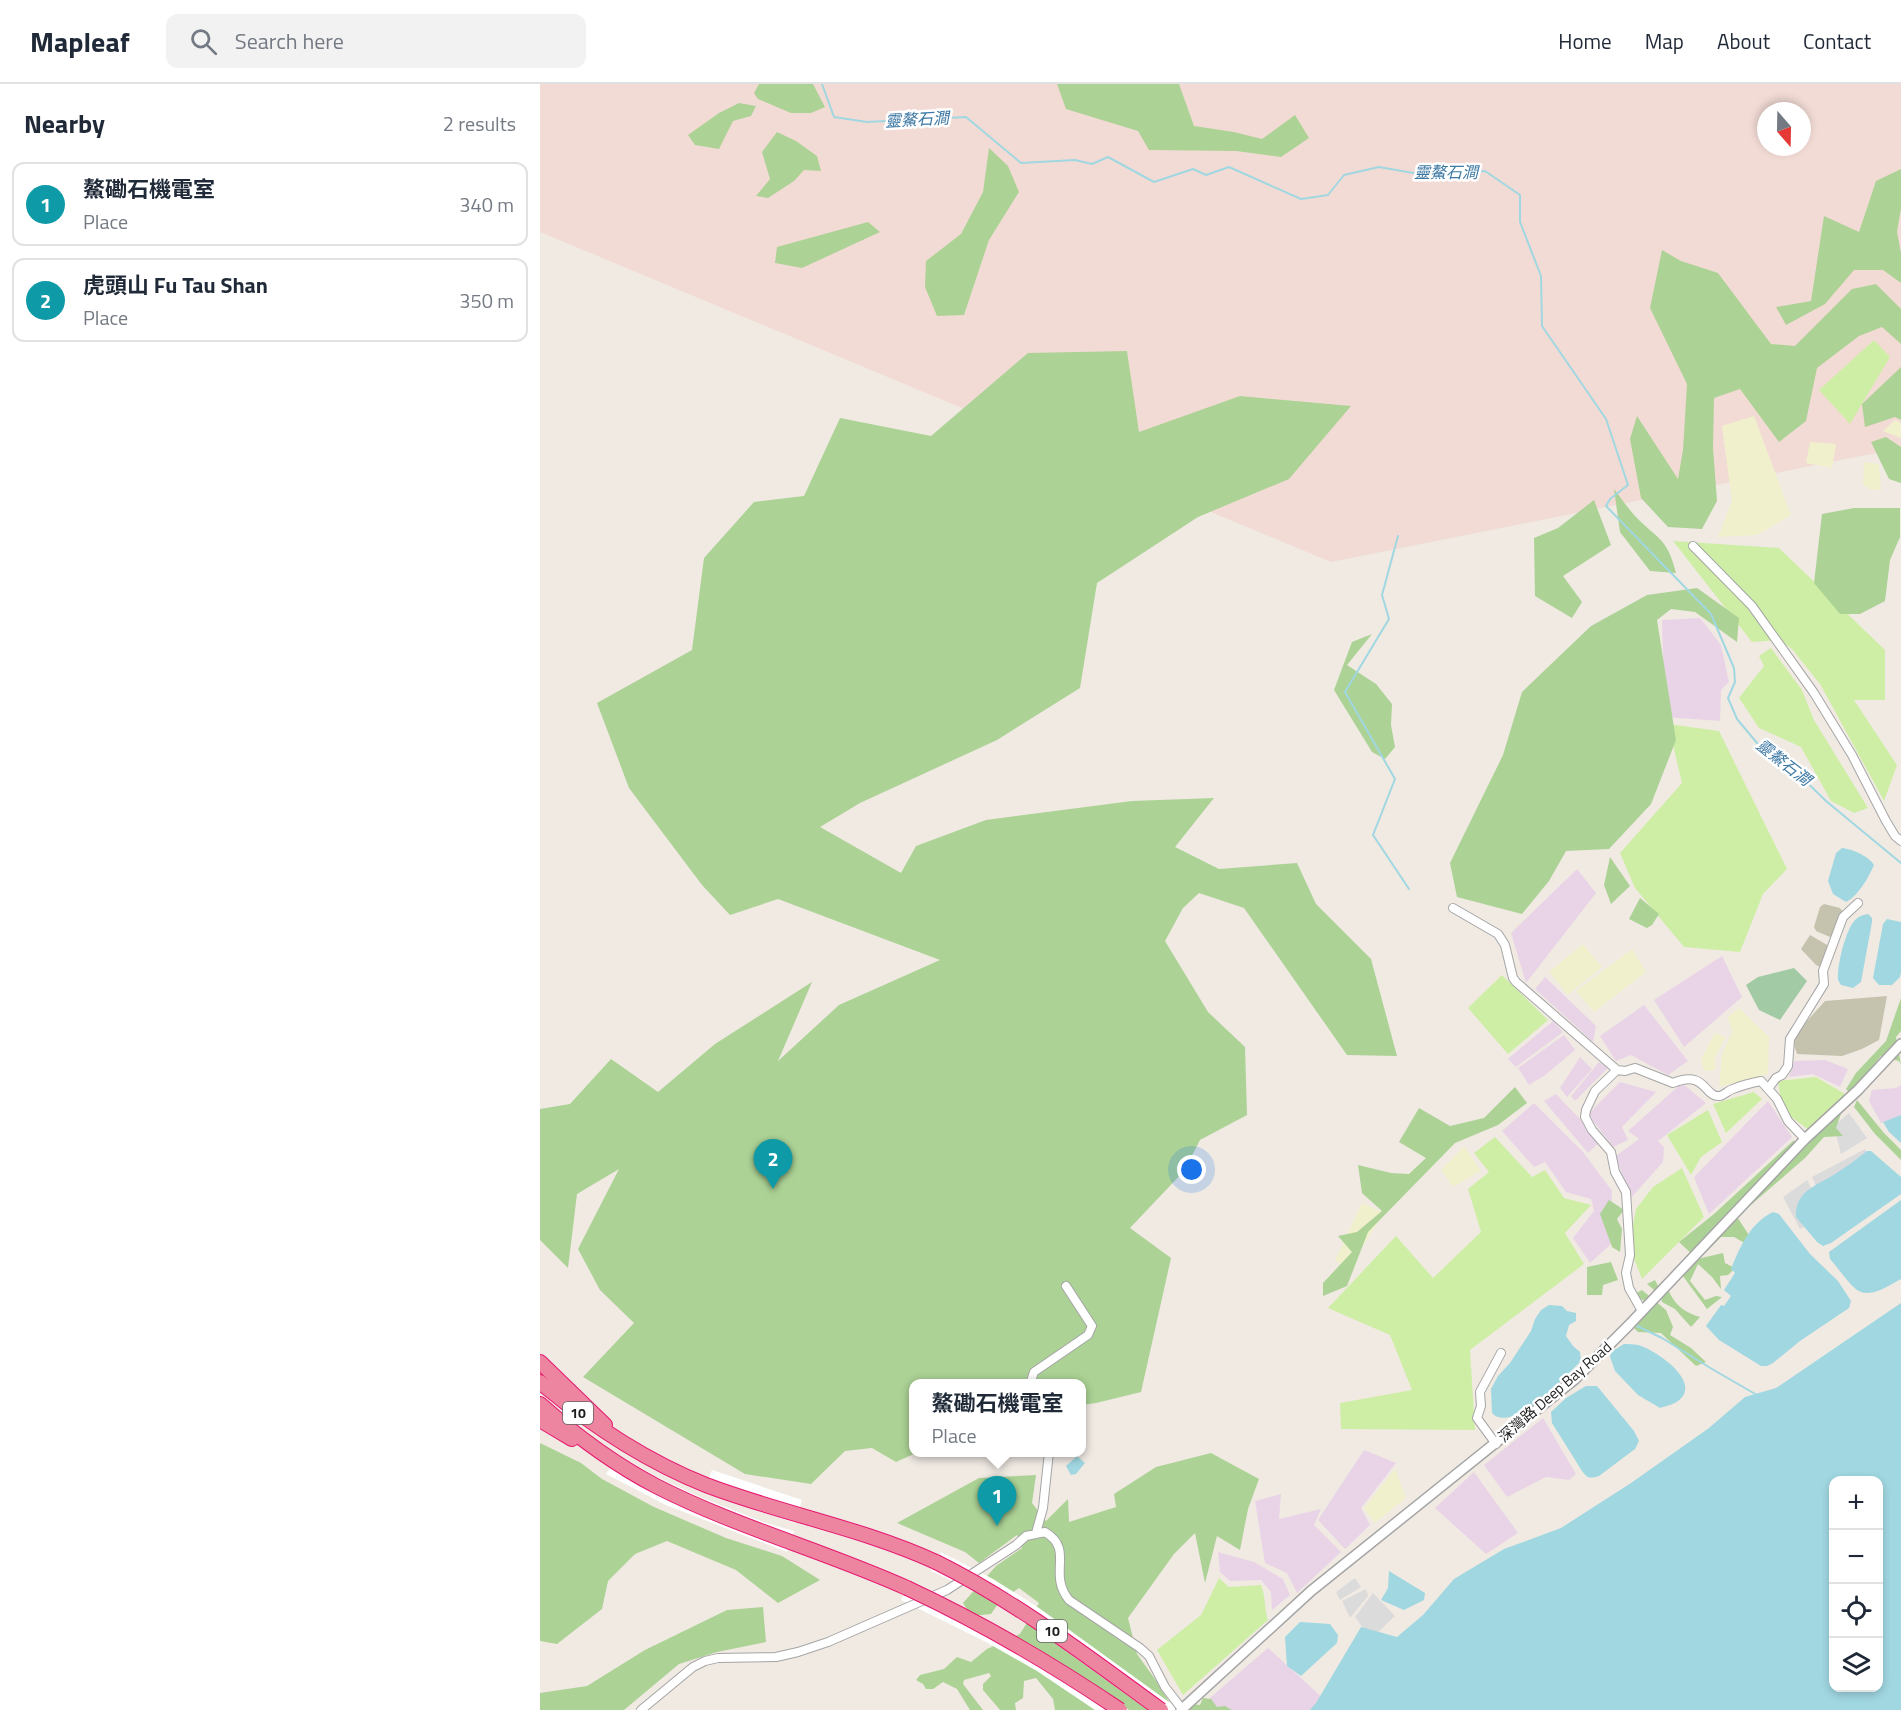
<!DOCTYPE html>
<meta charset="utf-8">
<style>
:root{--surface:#fff;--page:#f2f2f3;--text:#1f2937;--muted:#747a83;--line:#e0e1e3;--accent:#c01}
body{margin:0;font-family:"Titillium Web","Noto Sans SC",sans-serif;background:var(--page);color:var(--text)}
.controls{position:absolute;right:18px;bottom:18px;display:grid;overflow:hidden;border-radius:12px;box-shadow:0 3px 9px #0003}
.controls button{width:54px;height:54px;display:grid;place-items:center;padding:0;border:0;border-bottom:2px solid var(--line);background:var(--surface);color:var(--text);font:30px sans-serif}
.compass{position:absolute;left:1217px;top:18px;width:54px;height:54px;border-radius:50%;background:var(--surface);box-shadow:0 3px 9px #0003;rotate:160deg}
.you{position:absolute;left:652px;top:1086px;width:21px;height:21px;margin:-15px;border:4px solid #fff;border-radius:50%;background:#1a73e8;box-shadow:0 0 0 9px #1a73e833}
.badge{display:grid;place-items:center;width:39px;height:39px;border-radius:50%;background:var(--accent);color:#fff;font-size:20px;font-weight:700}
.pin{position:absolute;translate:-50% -50px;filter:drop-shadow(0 2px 3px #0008)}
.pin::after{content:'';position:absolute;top:32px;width:21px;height:18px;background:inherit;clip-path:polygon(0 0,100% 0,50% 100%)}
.popup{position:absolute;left:369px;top:1295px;width:177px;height:78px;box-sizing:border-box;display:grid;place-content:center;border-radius:12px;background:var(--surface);filter:drop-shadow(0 2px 4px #0005);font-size:20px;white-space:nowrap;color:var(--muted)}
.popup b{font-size:22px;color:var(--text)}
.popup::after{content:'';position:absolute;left:50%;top:100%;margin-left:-12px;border:12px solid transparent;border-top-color:var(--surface)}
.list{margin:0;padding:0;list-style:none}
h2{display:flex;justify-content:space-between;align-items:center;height:78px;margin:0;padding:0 24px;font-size:26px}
h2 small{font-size:20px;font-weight:400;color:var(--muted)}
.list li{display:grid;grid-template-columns:39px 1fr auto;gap:18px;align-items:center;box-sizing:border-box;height:84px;margin:0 12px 12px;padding:0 12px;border:2px solid var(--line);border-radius:12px}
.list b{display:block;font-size:22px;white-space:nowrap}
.list p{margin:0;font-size:20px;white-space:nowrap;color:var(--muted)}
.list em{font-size:20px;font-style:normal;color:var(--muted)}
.icon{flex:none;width:33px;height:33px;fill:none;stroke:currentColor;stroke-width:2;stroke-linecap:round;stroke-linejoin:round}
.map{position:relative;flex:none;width:1361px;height:1626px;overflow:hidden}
header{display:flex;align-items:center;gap:36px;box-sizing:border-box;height:84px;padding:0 30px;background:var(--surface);border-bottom:2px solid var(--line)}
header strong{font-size:28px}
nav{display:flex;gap:33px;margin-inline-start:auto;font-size:21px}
.search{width:420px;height:54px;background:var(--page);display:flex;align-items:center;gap:15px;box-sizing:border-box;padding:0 21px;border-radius:12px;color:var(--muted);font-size:22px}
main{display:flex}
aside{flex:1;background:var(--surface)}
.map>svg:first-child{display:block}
.residential{fill:#dcdbdb}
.industrial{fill:#e9d4e7}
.military{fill:#f3dbd5;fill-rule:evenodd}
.construction{fill:#c5c3ae}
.farmland{fill:#f0f0cd}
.grass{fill:#cfeea5}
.forest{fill:#acd295}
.cemetery{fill:#a2caa5}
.water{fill:#a0d7e1;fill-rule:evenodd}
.pier{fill:#fff}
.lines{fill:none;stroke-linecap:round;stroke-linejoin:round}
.stream{stroke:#a0d7e1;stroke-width:2}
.minor-casing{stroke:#a5a5a5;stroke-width:10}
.tertiary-casing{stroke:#a5a5a5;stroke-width:12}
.motorway-casing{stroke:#e6176f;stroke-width:16}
.minor{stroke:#fff;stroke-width:8}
.tertiary{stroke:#fff;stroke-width:9}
.motorway{stroke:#ed85a1;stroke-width:14}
.motorway-bridge-casing{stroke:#e6176f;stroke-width:16;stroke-linecap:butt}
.motorway-bridge{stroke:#ed85a1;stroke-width:14}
.labels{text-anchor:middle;stroke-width:5;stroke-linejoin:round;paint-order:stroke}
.shield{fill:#fff;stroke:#626262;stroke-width:1.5}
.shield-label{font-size:14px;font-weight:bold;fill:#1e1e1e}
.street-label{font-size:15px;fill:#1e1e1e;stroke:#fff}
.water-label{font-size:16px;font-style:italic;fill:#3e79a4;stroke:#fff}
</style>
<header>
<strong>Mapleaf</strong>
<div class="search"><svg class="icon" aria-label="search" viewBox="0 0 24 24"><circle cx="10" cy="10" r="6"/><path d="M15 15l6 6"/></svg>Search here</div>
<nav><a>Home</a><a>Map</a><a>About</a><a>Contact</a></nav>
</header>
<main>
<aside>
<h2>Nearby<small>2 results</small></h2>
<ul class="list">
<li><span class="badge" style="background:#0f9aa8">1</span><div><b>鰲磡石機電室</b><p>Place</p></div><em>340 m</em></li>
<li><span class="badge" style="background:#0f9aa8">2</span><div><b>虎頭山 Fu Tau Shan</b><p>Place</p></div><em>350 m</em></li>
</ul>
</aside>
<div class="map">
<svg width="1361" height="1626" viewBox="0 0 1361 1626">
<rect width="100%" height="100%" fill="#f0eae3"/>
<!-- residential -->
<path class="residential" d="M1309,1029L1327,1054L1301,1070L1294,1042Z
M1325,1065L1330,1076L1277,1104L1272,1093Z
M1267,1096L1286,1131L1260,1145L1243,1113Z
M815,1494L821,1503L800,1516L796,1508Z
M826,1505L828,1512L810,1534L802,1517Z
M833,1509L855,1532L831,1555L815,1533Z"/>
<!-- industrial -->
<path class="industrial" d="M1160,534L1181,561L1189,598L1181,606L1180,637L1125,633L1122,536Z
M1037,785L1056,809L986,899L971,849Z
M1182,872L1202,913L1144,963L1114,916Z
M1005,893L1056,942L1053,958L995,905Z
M1104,921L1148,977L1128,991L1091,971L1076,977L1060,952Z
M1013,937L1023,948L976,983L968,975Z
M1024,951L1035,966L1004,992L989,1001L978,984Z
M1040,973L1052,985L1027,1013L1020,1004Z
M1285,976L1308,985L1300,1003L1273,990L1249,993L1254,977Z
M1059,978L1068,984L1035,1017L1031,1012Z
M1080,998L1116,1008L1082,1043L1088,1056L1073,1063L1048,1030Z
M1142,999L1166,1019L1118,1057L1124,1063L1123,1078L1090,1115L1076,1072L1099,1055L1088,1047Z
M1361,1001V1031L1341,1039L1329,1017L1332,1006L1356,1004Z
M1016,1010L1061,1057L1048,1069L1004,1017Z
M1228,1017L1252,1053L1169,1130L1154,1093Z
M994,1019L1043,1068L1072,1107L1070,1161L1050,1179L1033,1154L1054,1127L1051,1115L1026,1108L1005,1078L994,1083L962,1047Z
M1003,1334L1036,1390L1029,1396L1006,1393L967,1413L944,1381Z
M824,1366L856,1379L821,1424L830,1441L805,1465L778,1436Z
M934,1388L978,1449L946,1470L895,1424Z
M741,1410L739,1435L781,1425L774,1441L801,1468L757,1509L747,1489L725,1479L715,1417Z
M678,1468L714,1478L743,1495L750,1511L732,1526L731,1508L721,1496L690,1497L680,1488Z
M728,1564L786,1617L778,1626H674L664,1619Z"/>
<!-- military -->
<path class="military" d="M0,0H1361V364L791,478L0,148ZM1226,27H1262V63H1226Z"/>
<!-- construction -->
<path class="construction" d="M1284,820L1300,824L1303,828L1293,852L1290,853L1276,847L1274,843L1280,823Z
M1270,851L1294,865L1282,884L1276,881L1261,865Z
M1347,912L1339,956L1322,965L1302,972L1257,970L1254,961L1258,947L1285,917Z"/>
<!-- farmland -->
<path class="farmland" d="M1214,332L1251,431L1217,451L1178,453L1192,417L1182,342Z
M1355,336L1361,339V354L1343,347Z
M1270,358L1296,360L1292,384L1266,379Z
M1324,378L1339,380L1341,406H1332L1323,401Z
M1043,860L1062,883L1028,911L1009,888Z
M1092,865L1106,888L1054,928L1036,907Z
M1199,924L1229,953L1228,990L1179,1003L1182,970L1192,948L1188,933Z
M1175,949L1186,953L1175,974V986L1164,987L1161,975Z
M924,1062L941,1087L913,1103L901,1086Z
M822,1119L844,1129L807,1187L795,1176Z
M855,1385L866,1414L835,1439L824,1424Z"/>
<!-- grass -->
<path class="grass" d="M1334,256L1350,273L1310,340L1279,306Z
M1133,457L1239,464L1345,566V616H1314L1357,681L1344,717L1280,600L1252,565L1239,556L1212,558Z
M1231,564L1262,606L1274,636L1328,724L1314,729L1291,717L1261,663L1219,644L1199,614L1224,582L1219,572Z
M1128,640L1179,647L1247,785L1223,810L1200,868L1144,863L1095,804L1080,769L1142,699Z
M962,891L1008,936L968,970L928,924Z
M1276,993L1305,1010L1269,1046L1242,1026L1238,997Z
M1214,1008L1222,1015L1186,1049L1173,1020Z
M1168,1026L1182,1058L1161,1073L1151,1091L1127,1051Z
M955,1053L992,1093L1005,1086L1024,1114L1051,1121L1025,1149L1044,1180L930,1266L935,1346L801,1345L800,1319L872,1306L850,1251L788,1224L856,1152L893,1194L941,1148L928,1105L949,1088L934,1069Z
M1142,1084L1164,1133L1102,1195L1089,1162L1096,1125L1113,1103Z
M679,1494L689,1503L721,1501C726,1513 724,1524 728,1536L643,1611L617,1566L661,1531Z"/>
<!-- forest -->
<path class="forest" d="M219,0H273L285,23L271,29H251L218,15L214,9Z
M517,0H639L654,42L694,48L722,55L755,31L769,54L741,73L696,67L609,66L598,47L526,25Z
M199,19L216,22L211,32L193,37L179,65L155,61L148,51L179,29Z
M237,48L256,57L277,72L281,87L264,86L254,97L228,114L216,112L230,95L222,68Z
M449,64L468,82L479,108L449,156L424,231L397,232L385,203L386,177L421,150L443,108Z
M1361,85V124L1357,148L1361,169V199L1343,186H1314L1285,220L1246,241L1236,223L1271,217L1284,132L1319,148L1336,97Z
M328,138L340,148L262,184L235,179L237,163Z
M1122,166L1141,177L1178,189L1231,260L1255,262L1312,205L1336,200L1361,225V260L1342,243L1319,252L1277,284L1266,337L1239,358L1200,305L1174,314L1173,364L1177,417L1162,445L1128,443L1101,414L1090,355L1097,332L1138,395L1143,366L1147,300L1110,224Z
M587,267L599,348L700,312L811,322L749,395L658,433L557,499L540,604L457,656L320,719L280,743L361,789L376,762L446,736L592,717L674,714L635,763L679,785L757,779L776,820L831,875L857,972L807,971L704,824L659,809L643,824L625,857L668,928L705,963L707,1031L660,1056L644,1087L590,1144L631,1174L601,1308L556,1319L541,1321V1300H373V1368L376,1369L356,1378L332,1364L305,1367L271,1400L205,1390L43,1293L94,1239L60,1206L38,1165L79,1085L37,1110L28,1184L0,1156V1025L30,1020L71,975L118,1008L175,960L272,898L238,977L299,921L400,876L238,815L190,831L162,801L89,704L57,619L152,566L164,474L214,418L264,412L300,334L391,352L488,269Z
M1361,283V336L1355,333L1325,343L1322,320Z
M1346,353L1361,363V399L1349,395L1331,358Z
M1074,405C1081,414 1087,423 1095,432C1118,456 1127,453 1136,489L1110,487L1080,448Z
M1054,416L1071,461L1023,492L1042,518L1032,534L995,512L994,454L1018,444Z
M1314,424H1360V453L1350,476L1345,517L1320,530H1300L1274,499L1282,430Z
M1157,504L1199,534L1197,558L1155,528L1131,525L1117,536L1136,656L1111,720L1069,765L1026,767L1009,797L982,830L917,813L910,779L963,671L982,608L1051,542L1107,511Z
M832,550L807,581L836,600L852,620L851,641L855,663L845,675L832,668L794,606L812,558Z
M1070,773L1090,802L1071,820L1064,801Z
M1100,814L1119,830L1112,841L1107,844L1089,835Z
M1361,914V947L1356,953L1361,981L1359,977L1341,972L1310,1009L1306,1005L1316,989L1346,957Z
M975,1003L987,1019L958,1041L915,1059L828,1148L807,1202L783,1212V1199L812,1168L798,1152L817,1148L842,1127L822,1109L818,1081L851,1089L869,1090L886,1074L859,1058L879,1024L910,1042L944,1034Z
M1317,1016L1344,1049L1361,1066V1076L1335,1050L1314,1023Z
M1302,1027L1296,1044L1303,1052L1284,1053L1265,1074L1197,1133L1211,1154L1208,1161L1194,1153H1181L1166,1168L1154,1172L1139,1158L1174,1130L1253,1057L1267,1059Z
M1069,1116L1084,1126L1077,1135L1082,1145L1080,1168L1072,1163L1060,1130Z
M1183,1169L1185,1179L1195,1184L1188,1191L1180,1192L1181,1205L1172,1193L1158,1180L1150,1197L1165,1216L1176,1212L1182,1213L1167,1225L1143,1192L1153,1176Z
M1071,1178L1078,1196L1063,1201L1062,1211H1047V1183Z
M1115,1196L1120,1206L1127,1203C1134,1220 1143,1228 1160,1233L1151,1243L1135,1225L1122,1218L1120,1211L1107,1200Z
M1102,1206L1126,1226L1133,1243L1130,1251L1151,1264L1166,1278L1156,1282L1121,1249L1098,1248L1092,1242L1108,1220L1095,1210Z
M0,1359L41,1379L62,1395L114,1423L186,1454L242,1472L280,1496L238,1519L196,1486L127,1457L95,1470L68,1497L62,1525L17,1560L0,1557Z
M671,1369L719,1395L708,1425L700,1466L677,1452L665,1499L655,1449L634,1470L588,1534L597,1570L617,1598L634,1626H515L513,1615L496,1594L484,1597L483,1614L475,1619L476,1626H460L443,1606V1600L451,1592L449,1589L424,1596L423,1600L443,1626H430L417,1605L403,1598L393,1605H386L383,1600L376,1596L380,1591L404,1585L417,1573L431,1578L447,1565L480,1550L499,1519L479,1504L460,1517L451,1530L431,1532L423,1519L456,1482L482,1464L477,1451L439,1479L425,1468L357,1439L439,1394L496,1391L492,1419L506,1437L528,1415L529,1438L576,1423L574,1410L616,1383Z
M223,1523L226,1558L177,1568L139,1580L84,1626H0V1609L47,1602L105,1566L187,1526Z
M663,1614L671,1615L677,1623L685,1622L692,1626H644L650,1620L660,1621Z"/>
<!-- cemetery -->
<path class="cemetery" d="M1254,884L1267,897L1240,936L1219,926L1206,901L1218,893Z"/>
<!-- water -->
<path class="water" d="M1302,764C1312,765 1329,772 1334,781C1329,793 1318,812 1306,818L1293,810L1288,797L1296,769Z
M1328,830L1332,834V838L1321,898L1313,904L1301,901L1298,896C1297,882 1305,847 1315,836C1319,832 1323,831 1328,830Z
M1347,835L1361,838V888L1360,893L1352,901H1339L1333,894L1343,840Z
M1361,1031V1059L1349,1048L1343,1038Z
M1327,1067H1331L1361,1093V1110L1291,1159L1283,1162L1277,1158L1256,1133C1255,1107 1276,1102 1295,1090C1306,1083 1317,1075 1327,1067Z
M1361,1116V1195C1317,1221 1319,1209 1290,1175L1289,1168Z
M1233,1128L1239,1130L1270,1170L1298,1197L1311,1217L1309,1224L1260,1257L1233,1279L1227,1282H1221L1179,1256L1166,1242L1181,1221L1184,1222L1191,1212L1184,1206L1195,1189L1191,1185C1200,1163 1210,1139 1233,1128Z
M1361,1219V1626H770L776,1619L821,1543L857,1553L883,1531L914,1495L964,1465L1021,1444L1091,1399L1169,1344L1205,1313L1236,1304ZM1294,1396H1338V1604H1294Z
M1009,1221L1022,1222L1027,1227L1036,1229V1237L1029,1241L1026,1252L1033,1262L1040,1268L1041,1277C1026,1292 972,1351 952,1329L951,1305L958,1292L970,1279L991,1247L995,1235L1001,1226Z
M1084,1260C1088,1260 1094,1260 1098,1261C1114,1265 1164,1298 1138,1317C1133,1321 1125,1322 1120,1324L1098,1311L1075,1287L1070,1273L1071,1268Z
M1046,1302H1057L1094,1347L1099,1357L1095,1365L1059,1392C1050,1395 1047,1394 1042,1387L1012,1339L1011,1328L1026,1314Z
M537,1372L545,1379L536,1390L531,1391L526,1382Z
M849,1487L885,1509L884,1516L864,1526L841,1516L848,1504Z
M760,1538L790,1540L798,1551L797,1559L761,1592L747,1582L745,1553Z"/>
<!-- pier -->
<path class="pier" d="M79,1371L115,1392L160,1413L226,1439L254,1447L247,1468L126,1421L66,1390Z
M172,1386L262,1416L255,1439L164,1408Z
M401,1468L453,1495L499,1524L640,1626H608L488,1540L443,1511L391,1487Z
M370,1497L455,1541L506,1571L589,1626H555L497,1587L446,1558L361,1516Z"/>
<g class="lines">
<!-- stream -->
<path class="stream" d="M282,0L294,33L327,38L426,33L481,79L535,76L552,80L568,73L614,98L653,85L666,91L689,83L761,115L788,111L804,91L839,83L879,90L945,87L980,111V138L1001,192L1002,242L1066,335L1088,401L1070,415L1066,422L1171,530L1194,584L1195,598L1188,614L1197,635L1217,659L1241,673L1286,717L1361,779
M858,452L842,511L849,535L805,608L855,695L833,751L869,805
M1095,1241L1122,1254L1172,1285L1217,1311"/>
<!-- minor casing -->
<g class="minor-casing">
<path id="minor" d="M1153,462L1212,522L1274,609L1312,671L1346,737L1355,752L1361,757
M913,824L958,850L965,861L973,894L976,898L1077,986L1085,987L1095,984L1133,999C1166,985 1164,1014 1180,1012C1184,1011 1189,1006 1193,1005C1202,1001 1211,999 1221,997L1237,1015L1248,1037L1265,1055
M1077,986L1055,1007L1046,1026L1045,1033L1052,1046L1071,1068L1075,1088L1086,1108L1090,1171L1086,1189L1089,1204L1102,1227
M1228,1005L1236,994L1242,991L1248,982L1250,955L1284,900L1283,887L1303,833L1318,819
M490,1300L494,1288L548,1251L552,1242L526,1202
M956,1360L937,1334L941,1322L940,1308L961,1269
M496,1449L503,1424L509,1368
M101,1626L153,1583L165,1577L178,1574L236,1573L258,1568L288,1558L407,1506L476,1461L486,1452L505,1448C535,1466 507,1489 529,1516L600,1564L609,1572L625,1603L642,1625"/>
</g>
<!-- tertiary casing -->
<g class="tertiary-casing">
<path id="tertiary" d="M641,1626L771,1507L1035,1295L1089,1241L1265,1055L1318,1006L1361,960"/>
</g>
<!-- motorway casing -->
<g class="motorway-casing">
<path id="motorway" d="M0,1278L65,1341
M0,1298C51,1341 104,1376 166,1401C242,1430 322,1444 396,1478
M0,1320C36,1352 74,1380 116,1402C196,1443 285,1467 367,1504
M0,1336L32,1355"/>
</g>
<!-- minor -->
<use href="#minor" class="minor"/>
<!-- tertiary -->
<use href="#tertiary" class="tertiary"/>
<!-- motorway -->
<use href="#motorway" class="motorway"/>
<!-- motorway-bridge casing -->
<g class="motorway-bridge-casing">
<path id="motorway-bridge" d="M396,1478C477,1518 548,1573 621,1626
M367,1504C442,1539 512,1580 580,1626"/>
</g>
<!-- motorway-bridge -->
<use href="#motorway-bridge" class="motorway-bridge"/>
</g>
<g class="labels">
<!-- shield labels -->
<g class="shield">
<rect x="23" y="1318" width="30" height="22" rx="4.5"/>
<rect x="497" y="1536" width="30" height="22" rx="4.5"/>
</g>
<g class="shield-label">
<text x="38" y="1334">10</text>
<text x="512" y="1552">10</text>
</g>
<!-- street labels -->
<g class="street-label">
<text transform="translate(1015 1308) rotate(-41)" y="5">深灣路 Deep Bay Road</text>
</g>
<!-- water labels -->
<g class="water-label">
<text transform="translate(377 35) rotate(-3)" y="6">靈鰲石澗</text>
<text x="906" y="94">靈鰲石澗</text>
<text transform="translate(1244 678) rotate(38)" y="6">靈鰲石澗</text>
</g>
</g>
</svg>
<div class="controls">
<button>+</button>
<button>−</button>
<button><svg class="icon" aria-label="locate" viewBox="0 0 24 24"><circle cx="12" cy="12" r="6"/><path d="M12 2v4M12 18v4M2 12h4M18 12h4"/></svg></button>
<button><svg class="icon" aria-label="layers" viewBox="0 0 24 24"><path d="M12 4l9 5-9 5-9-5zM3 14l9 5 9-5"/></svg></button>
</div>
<svg class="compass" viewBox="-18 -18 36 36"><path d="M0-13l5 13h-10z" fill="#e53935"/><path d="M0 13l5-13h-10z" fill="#747a83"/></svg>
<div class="you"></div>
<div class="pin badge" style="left:457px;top:1442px;background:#0f9aa8">1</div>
<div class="popup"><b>鰲磡石機電室</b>Place</div>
<div class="pin badge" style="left:233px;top:1105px;background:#0f9aa8">2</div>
</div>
</main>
